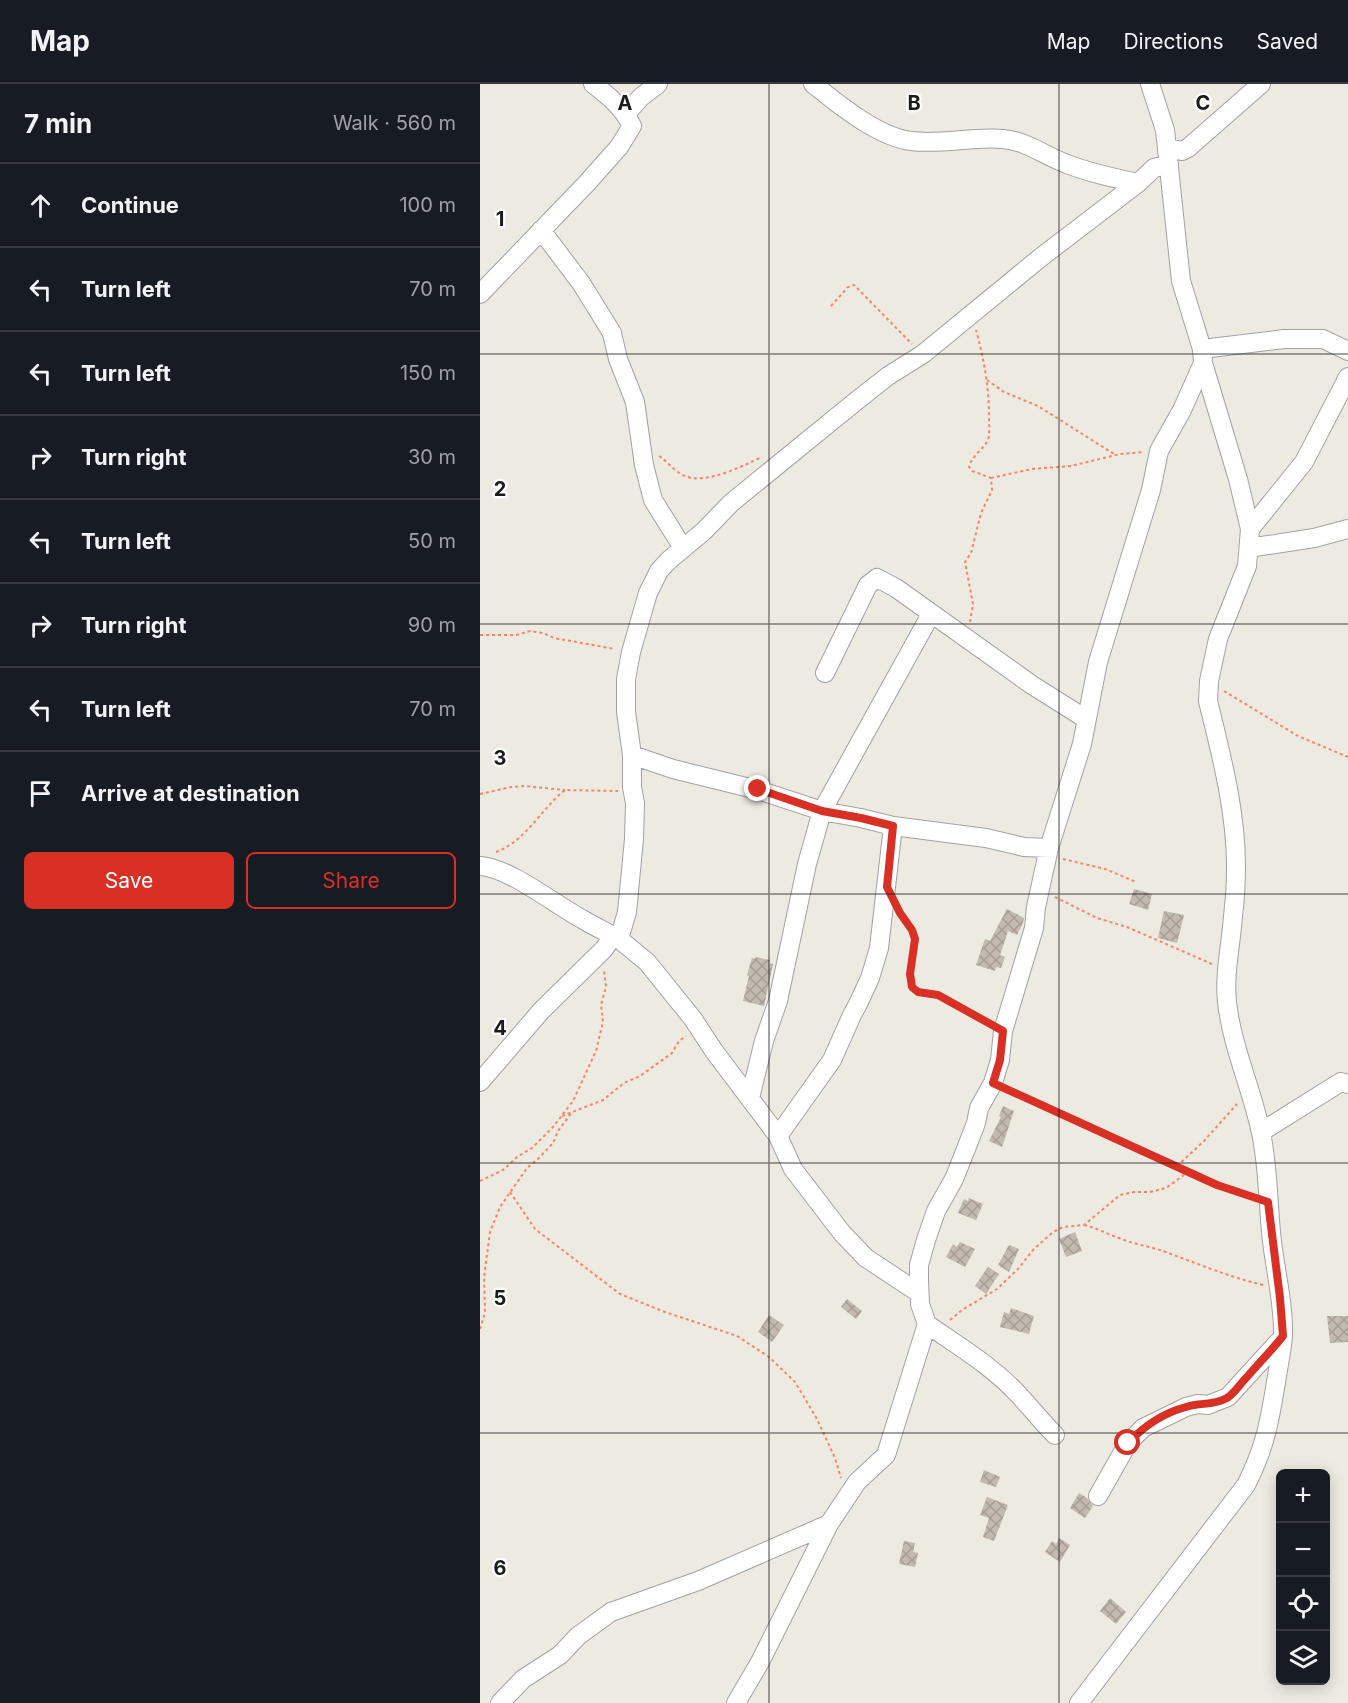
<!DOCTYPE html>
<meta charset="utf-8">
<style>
:root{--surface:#171b24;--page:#242831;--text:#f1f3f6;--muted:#9ea1a6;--line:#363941;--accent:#d93025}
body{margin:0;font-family:Inter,sans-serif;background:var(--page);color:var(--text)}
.controls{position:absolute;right:18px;bottom:18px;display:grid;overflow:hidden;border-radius:9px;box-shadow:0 3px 15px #0003}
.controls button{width:54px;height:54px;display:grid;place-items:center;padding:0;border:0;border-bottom:2px solid var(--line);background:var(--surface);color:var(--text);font:30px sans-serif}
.stop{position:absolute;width:18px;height:18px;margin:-14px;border:4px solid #d93025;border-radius:50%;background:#fff}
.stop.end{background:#d93025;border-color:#fff;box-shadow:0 2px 6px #0008}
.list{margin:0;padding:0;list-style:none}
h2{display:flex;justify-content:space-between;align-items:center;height:78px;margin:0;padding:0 24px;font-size:26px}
h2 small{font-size:20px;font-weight:400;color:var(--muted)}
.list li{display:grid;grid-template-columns:39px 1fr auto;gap:18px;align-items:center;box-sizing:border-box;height:84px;padding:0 24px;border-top:2px solid var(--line)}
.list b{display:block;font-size:22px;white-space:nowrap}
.list em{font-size:20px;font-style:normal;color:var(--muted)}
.actions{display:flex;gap:12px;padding:18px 24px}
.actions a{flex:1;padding:14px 0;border:2px solid var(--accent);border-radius:9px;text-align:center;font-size:21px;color:var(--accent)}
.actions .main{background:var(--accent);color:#fff}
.icon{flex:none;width:33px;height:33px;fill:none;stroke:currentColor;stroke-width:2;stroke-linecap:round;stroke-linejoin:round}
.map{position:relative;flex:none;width:868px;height:1619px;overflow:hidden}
header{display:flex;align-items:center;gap:36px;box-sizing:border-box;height:84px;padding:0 30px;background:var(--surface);border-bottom:2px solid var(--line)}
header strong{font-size:28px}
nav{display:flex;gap:33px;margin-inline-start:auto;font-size:21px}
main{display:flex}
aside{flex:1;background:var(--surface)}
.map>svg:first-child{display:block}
.building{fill:url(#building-cross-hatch)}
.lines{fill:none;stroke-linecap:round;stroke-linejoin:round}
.minor-casing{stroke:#a2a2a2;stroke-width:20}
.path{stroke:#f98566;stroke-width:2;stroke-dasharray:3 3;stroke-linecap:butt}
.minor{stroke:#fff;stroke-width:18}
.route{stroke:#d93025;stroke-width:8}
.grid{fill:none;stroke:#1b1b1b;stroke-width:1.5;stroke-opacity:0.55}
.grid-label{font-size:20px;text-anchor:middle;font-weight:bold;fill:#1b1b1b;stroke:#fff;stroke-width:4.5;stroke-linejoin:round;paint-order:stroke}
</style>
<header>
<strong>Map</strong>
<nav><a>Map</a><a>Directions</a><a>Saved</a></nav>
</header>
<main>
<aside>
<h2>7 min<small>Walk · 560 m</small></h2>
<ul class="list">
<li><svg class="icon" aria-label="ahead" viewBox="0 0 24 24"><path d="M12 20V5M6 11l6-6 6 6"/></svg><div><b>Continue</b></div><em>100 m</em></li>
<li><svg class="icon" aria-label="left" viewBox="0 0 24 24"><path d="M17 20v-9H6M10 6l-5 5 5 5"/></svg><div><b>Turn left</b></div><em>70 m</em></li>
<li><svg class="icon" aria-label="left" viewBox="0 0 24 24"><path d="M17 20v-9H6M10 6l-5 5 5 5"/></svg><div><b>Turn left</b></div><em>150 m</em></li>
<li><svg class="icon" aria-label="right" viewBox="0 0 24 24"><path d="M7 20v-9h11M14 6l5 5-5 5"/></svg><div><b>Turn right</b></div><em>30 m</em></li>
<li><svg class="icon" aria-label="left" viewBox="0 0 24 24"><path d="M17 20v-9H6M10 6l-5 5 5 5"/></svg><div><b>Turn left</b></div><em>50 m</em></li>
<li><svg class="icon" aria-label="right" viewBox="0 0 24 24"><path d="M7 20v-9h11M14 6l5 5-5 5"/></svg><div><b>Turn right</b></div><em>90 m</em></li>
<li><svg class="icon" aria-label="left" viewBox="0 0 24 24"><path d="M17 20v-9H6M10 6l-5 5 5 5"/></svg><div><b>Turn left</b></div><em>70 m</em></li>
<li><svg class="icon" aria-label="arrive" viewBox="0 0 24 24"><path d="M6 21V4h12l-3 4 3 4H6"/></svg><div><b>Arrive at destination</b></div></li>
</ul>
<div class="actions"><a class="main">Save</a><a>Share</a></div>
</aside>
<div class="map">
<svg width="868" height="1619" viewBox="0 0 868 1619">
<defs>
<pattern id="building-cross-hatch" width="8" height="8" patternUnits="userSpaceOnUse" patternTransform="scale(1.5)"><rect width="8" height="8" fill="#c2b9b0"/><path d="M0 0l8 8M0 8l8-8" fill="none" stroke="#a69e97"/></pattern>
</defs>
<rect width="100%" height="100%" fill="#edeae1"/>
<!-- building -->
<path class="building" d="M654,805L672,810L668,826L649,820Z
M527,825L544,834L543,839L537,851L528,847L520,871L525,873L521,884L516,883L515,887L496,881L505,855L510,857Z
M684,827L704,831L697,859L678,854Z
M275,873L290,876L289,879L293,880L284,922L263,917L269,892L267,891L272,874L275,875Z
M523,1022L534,1027L522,1063L509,1057L521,1033L519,1032Z
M489,1114L503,1120L496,1136L478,1129L484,1115L488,1117Z
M595,1148L602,1167L586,1173L579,1155Z
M480,1158L495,1165L485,1183L466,1173L473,1160L477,1163Z
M529,1161L539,1165L529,1188L518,1181Z
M508,1183L519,1190L506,1210L495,1202Z
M367,1215L382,1227L376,1235L361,1223Z
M531,1224L554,1232L549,1250L520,1243L524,1228L529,1230Z
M289,1231L304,1241L292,1258L278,1248Z
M847,1232H868V1258L850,1259Z
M504,1386L520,1393L516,1403L500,1398Z
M599,1409L607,1414L613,1422L605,1434L590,1424Z
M507,1413L528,1421L514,1457L503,1453L509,1434L500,1431Z
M579,1454L590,1461L580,1478L565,1468L572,1457L576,1460Z
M424,1457L435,1459L433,1468L438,1469L435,1483L419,1480Z
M630,1514L646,1528L636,1540L620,1527Z"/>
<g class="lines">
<!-- minor casing -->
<g class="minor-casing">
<path id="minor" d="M333,0C358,20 398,53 431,57C462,61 493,52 523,55C547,57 565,72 587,80C610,89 634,94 658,99
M146,30L161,13L178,0
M688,64L702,67L708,64L781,0
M61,146L101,199L132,249L138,275L155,318L164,381L173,416L203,464
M0,210L107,99L139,63L152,42C143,24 129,12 113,0
M722,265L804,255H843L868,267
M770,445L824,378L868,293
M769,464L834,454L868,445
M345,589L388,501L397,494L416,504L552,601L606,635
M152,671L193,685L278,706L342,727L381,734L413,742L506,754L544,763L569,764
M0,782C30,784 74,820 102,835C114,842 126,848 139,855
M0,998L61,927L124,865L133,852
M270,1014L284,957L298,917L327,780L342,727L451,530
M781,1048L856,1001L861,998L868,1000
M298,1052L352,976L372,931L378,920L390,894L399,864L413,742
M439,1209L386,1174L362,1149L313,1085L298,1052L234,967L213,935L167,878L139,855L147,828L154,755L155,719L152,703V671L146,628V595L151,568L168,509L179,487L188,477L224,447L251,419L375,318L408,292L443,270L560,174L658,99L674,84L689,80
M447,1240C478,1262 512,1282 538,1310C551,1324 562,1338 575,1351
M618,1412L648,1359L663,1344L706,1323L718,1320L728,1321L748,1313L802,1254
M20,1619L43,1595L80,1571L98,1552L131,1528L218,1497L349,1440
M256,1619L280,1578L349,1440L377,1398L406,1371L447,1240L440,1220L439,1197V1181L446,1156L456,1127L474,1095L486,1065L496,1039L499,1024L513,999L520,976L523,947L554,844L556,823L569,764L602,660L618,578L671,406L679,367L702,326L723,279L722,265L701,197L685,46L670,0
M599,1619L766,1401C786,1362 790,1335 797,1292C799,1279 802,1265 803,1252C804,1217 794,1183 791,1148C788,1115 788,1082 781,1049C772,1005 752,963 747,918C744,889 751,861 753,832C755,816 756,799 756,782C756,727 741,670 728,617L729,597L738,555L767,482L770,445L758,395L723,279"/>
</g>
<!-- path -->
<path class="path" d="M351,222L368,203L374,201L432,260
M507,296L524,308L558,322L634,370
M179,372C188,378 195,388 205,392C226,401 262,382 282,373
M511,394L552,385L591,382L640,370L664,368
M490,538L493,520L485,478L491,469L501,429L512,406L511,394L492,387L489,383C492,371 503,366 508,356C510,349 509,341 509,333C509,303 504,275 496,246
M0,551H36L50,547L63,549L74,554L135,565
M744,607L818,652L868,673
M0,710L31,703L44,702L85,706
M16,768C46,757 60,726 85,706L138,707
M583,775L625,785L656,798
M575,813L617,834L647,843L732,880
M419,827L432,846L435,855L430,890L432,903L438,907L458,911L510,940
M527,1005L737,1101L774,1114
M82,1032L123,1016L144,999L160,992L192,969L199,957L206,952
M697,1082L724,1057L757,1020
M0,1097L23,1086L37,1073L52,1064L73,1043L93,1017L116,967L123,938L121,921L126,903L124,886
M30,1108L55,1145L140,1210L185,1228L257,1252L289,1273L315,1298L337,1335L355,1374L361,1394
M604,1141C617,1144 627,1150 639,1154C653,1160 668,1162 683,1167C716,1179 749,1193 783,1201
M470,1236L482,1226L517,1205L538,1185L553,1166L573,1148L583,1143L604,1141L640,1111L654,1108H670L686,1104L708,1088
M0,1245L5,1229L4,1193L10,1148L20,1123L47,1084L58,1075L73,1059L78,1047L92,1028"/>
<!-- minor -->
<use href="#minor" class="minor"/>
</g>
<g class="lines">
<!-- route -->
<path class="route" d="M278,705L342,727L381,734L413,742L407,803L420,829L432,846L435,855L430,890L432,903L438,908L458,911L523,947L520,976L513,999L737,1101L788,1118L800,1214L803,1252C791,1267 778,1280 766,1294C759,1301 755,1309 747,1314C732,1322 721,1318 706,1323C683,1329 664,1342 648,1359"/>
</g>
<!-- grid -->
<path class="grid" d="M289,0V1619M579,0V1619M0,270H868M0,540H868M0,810H868M0,1079H868M0,1349H868"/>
<g class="grid-label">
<text x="145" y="26">A</text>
<text x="434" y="26">B</text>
<text x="723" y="26">C</text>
<text x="20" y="142">1</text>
<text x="20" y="412">2</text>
<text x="20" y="681">3</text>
<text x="20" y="951">4</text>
<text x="20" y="1221">5</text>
<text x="20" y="1491">6</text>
</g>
</svg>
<div class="controls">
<button>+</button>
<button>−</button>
<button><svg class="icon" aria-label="locate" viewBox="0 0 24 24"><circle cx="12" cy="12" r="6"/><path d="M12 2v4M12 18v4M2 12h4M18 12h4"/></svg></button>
<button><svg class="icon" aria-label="layers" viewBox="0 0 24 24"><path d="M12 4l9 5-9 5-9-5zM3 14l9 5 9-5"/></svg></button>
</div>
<div class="stop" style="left:648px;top:1359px"></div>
<div class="stop end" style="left:278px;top:705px"></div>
</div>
</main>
